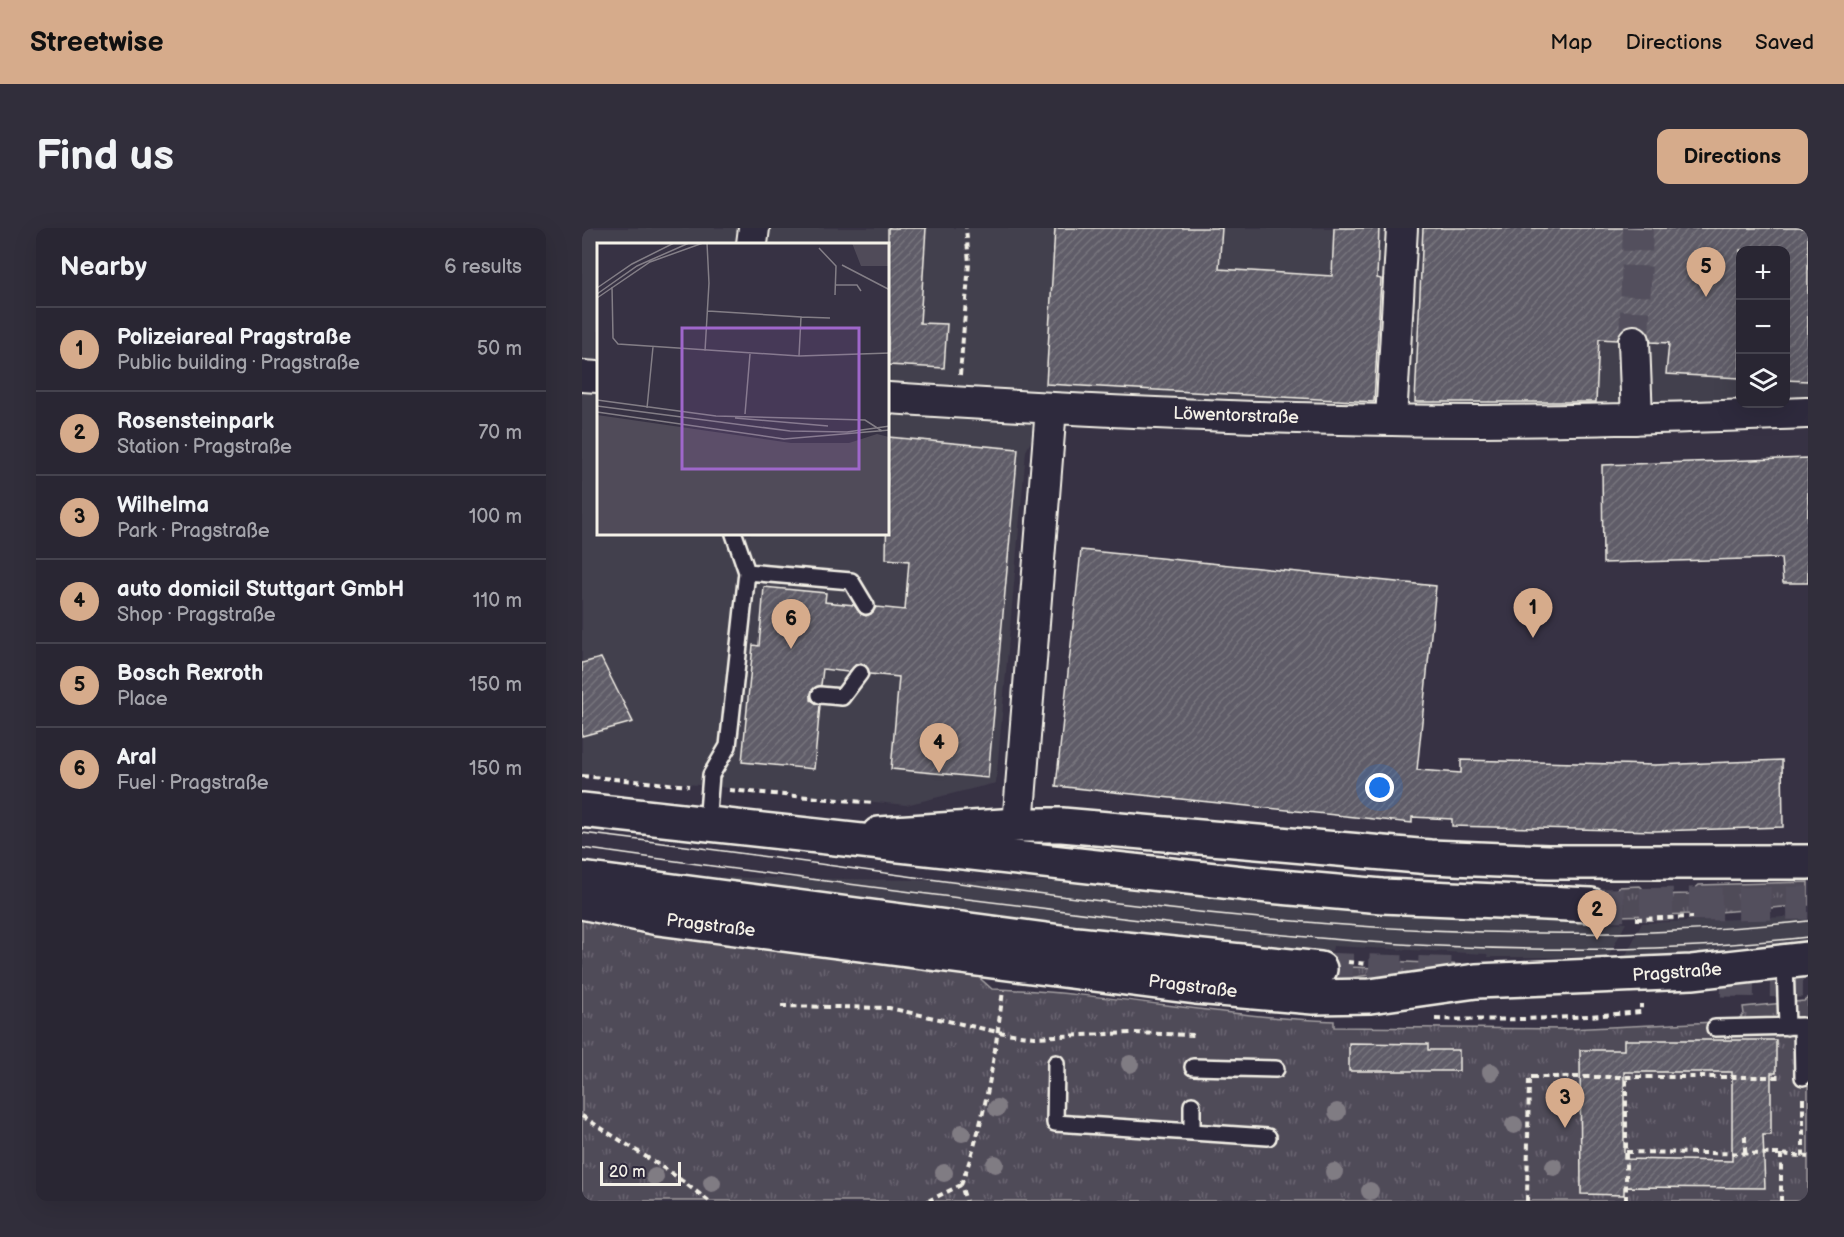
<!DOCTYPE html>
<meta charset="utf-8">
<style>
:root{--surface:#292633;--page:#312e3b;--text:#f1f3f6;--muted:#a5a5ac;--line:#45434e;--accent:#d6ab8b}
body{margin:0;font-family:"Balsamiq Sans",sans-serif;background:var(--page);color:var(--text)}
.controls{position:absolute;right:18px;top:18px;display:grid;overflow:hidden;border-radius:12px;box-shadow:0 6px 24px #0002}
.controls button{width:54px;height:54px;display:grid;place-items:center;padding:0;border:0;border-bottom:2px solid var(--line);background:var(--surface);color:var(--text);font:30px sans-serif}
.scale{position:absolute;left:18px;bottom:15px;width:81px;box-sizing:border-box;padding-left:6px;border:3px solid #f4f1e8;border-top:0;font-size:16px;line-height:21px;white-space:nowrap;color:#f4f1e8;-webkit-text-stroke:4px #2f2a3d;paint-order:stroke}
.you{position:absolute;left:798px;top:560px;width:21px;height:21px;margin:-15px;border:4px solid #fff;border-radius:50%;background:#1a73e8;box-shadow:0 0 0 9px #1a73e833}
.badge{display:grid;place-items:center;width:39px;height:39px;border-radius:50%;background:var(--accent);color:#111;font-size:20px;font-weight:700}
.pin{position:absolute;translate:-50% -50px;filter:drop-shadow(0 2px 3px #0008)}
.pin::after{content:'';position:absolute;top:32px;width:21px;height:18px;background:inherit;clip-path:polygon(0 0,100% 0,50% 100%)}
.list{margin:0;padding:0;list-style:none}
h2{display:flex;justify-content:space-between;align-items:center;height:78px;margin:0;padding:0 24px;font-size:26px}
h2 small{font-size:20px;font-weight:400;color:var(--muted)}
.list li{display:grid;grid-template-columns:39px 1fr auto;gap:18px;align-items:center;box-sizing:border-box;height:84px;padding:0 24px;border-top:2px solid var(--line)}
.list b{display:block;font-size:22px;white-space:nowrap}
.list p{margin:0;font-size:20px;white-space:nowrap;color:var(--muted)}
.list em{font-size:20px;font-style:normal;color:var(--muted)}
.icon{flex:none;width:33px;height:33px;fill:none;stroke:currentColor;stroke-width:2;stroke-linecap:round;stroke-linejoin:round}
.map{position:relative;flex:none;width:1226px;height:973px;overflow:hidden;border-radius:12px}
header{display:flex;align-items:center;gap:36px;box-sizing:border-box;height:84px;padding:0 30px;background:var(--accent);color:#111}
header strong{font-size:28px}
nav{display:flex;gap:33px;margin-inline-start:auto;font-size:21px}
.intro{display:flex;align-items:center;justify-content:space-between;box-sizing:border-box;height:144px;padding:0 36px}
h1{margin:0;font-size:42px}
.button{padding:15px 27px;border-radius:12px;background:var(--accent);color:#111;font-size:21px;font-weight:700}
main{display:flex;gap:36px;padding:0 36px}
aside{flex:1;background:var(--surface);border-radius:12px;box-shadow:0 6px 24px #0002}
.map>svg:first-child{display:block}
.built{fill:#433f4e;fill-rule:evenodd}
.grass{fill:url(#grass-tufts);stroke:#a29ea0;stroke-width:1.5}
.building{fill:url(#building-hatch);stroke:#f4f1e8;stroke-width:1.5;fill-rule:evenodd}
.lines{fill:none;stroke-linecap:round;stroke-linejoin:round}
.minor-tunnel{stroke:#534f5d;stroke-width:30;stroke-dasharray:30 15;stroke-linecap:butt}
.primary-tunnel{stroke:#534f5d;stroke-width:33;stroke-dasharray:33 16;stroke-linecap:butt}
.service-casing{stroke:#f4f1e8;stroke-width:20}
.minor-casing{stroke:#f4f1e8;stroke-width:34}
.secondary-casing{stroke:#f4f1e8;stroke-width:38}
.primary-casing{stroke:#f4f1e8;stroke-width:38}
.path{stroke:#f4f1e8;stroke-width:4;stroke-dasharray:6 4.5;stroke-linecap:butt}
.service{stroke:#2f2a3d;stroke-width:15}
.minor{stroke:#2f2a3d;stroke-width:30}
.secondary{stroke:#2f2a3d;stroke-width:33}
.primary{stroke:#2f2a3d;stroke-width:33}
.tram{stroke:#f4f1e8;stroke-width:1.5}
.tree{fill:#807b83}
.labels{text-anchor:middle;stroke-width:4.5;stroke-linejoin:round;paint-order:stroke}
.street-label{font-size:18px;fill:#f4f1e8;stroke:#2f2a3d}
.inset-road{fill:none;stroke:#837e86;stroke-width:1.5}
.view{fill:#9f67cb;fill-opacity:0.15;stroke:#9f67cb;stroke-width:3}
.inset-edge{fill:none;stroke:#f4f1e8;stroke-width:3}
</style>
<header>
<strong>Streetwise</strong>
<nav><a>Map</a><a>Directions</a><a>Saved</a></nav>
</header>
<div class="intro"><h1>Find us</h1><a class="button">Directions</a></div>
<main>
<aside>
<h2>Nearby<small>6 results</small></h2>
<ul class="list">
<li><span class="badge">1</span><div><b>Polizeiareal Pragstraße</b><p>Public building · Pragstraße</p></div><em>50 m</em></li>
<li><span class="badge">2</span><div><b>Rosensteinpark</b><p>Station · Pragstraße</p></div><em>70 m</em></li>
<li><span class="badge">3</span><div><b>Wilhelma</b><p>Park · Pragstraße</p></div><em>100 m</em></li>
<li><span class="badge">4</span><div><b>auto domicil Stuttgart GmbH</b><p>Shop · Pragstraße</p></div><em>110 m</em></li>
<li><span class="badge">5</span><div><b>Bosch Rexroth</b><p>Place</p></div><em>150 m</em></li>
<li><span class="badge">6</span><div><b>Aral</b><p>Fuel · Pragstraße</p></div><em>150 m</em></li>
</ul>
</aside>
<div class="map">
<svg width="1226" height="973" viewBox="0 0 1226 973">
<defs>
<pattern id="grass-tufts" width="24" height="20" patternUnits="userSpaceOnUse" patternTransform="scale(1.5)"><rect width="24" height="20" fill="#504b59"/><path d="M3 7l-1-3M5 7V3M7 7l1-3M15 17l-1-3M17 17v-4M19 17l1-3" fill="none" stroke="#6a6571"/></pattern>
<pattern id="building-hatch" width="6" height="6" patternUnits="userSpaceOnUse" patternTransform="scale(1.5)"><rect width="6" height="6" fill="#5f5c67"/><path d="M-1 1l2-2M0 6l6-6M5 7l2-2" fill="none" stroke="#77747d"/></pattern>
</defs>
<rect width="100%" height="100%" fill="#373244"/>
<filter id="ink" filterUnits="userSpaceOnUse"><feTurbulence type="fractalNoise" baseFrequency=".0167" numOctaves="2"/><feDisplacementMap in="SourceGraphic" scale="12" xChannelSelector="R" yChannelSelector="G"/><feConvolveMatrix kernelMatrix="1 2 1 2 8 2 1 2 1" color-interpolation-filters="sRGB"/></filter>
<g filter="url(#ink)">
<!-- built -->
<path class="built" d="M0,0H1226V197L461,191L444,223L414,555L324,577L0,546ZM16,16H306V306H16ZM1158,22H1204V176H1158Z
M120,649L478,654L793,686L1044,695L1026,729H906L905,726L751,718L750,723L496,698Z
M1226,688V717L1043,729L1060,695Z"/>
<!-- grass -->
<path class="grass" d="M1226,654V677L1111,686L1036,688V659L1058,658L1067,667L1107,666L1117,657Z
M0,691L64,706L393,746L410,761C524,764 637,789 752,793V799L986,801L1154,793L1162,786L1161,779L1222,773L1226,770V973H0Z
M804,733L905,738L828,753L816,743L766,750V739L797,740Z"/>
<!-- building -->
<path class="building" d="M306,0H344L338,95L365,96L362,140L306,137Z
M473,0H640L637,41L750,48L752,0H797L795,50L799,51L792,174L464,156Z
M841,0H1226V153L1203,152V22H1158V150L1084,146L1087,115L1069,114L1066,103L1059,98L1051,96L1042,99L1035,112L1017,111L1014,174H833Z
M306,209L436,221L406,550L309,541L317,449L288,446L284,438L279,435L266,444L241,441L239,457L230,462L229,472L238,477L232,541L160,534L171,417L177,418L182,359L244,365L243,374L272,377L279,386L284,388L289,386L294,379L323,382L327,333L304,331Z
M1226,230V355H1201L1199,330L1021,335L1020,237Z
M499,322L854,358L835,542L879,545V532L1073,537L1200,532L1201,599L1073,603L870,598V591L830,589V595L474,558Z
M19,430L51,494L0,508V435Z
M1042,812H1194V845H1189V907H1181L1183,960L1042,959V967L999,966L998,822H1042ZM1042,844H1150V933L1042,931Z
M767,815L846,816V822H877V843H767Z"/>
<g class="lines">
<!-- minor-tunnel -->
<path class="minor-tunnel" d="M1052,113L1056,0"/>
<!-- primary-tunnel -->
<path class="primary-tunnel" d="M1009,677L1226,675
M738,741L883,746
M1139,752L1226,753"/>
<!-- service casing -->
<g class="service-casing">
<path id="service" d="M165,344L269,353L284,378
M238,467L260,469L278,445
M125,596L129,547L146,518L165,344L152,306
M1203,734L1205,799
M1133,800L1220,798L1221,849
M474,835L473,895L610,904V877
M611,839L694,841
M610,904L686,909"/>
</g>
<!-- minor casing -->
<g class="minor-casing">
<path id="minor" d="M170,16L172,0
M1052,113L1055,191
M0,148L16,149
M306,170C474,181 642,190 810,192C949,195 1087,190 1226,185
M809,192L820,0
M436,597L469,180"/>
</g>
<!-- secondary casing -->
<g class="secondary-casing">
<path id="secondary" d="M297,606L436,597H480L848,629L966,634H1226
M0,674L76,690L614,759L731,769L788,768L894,753L1110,744L1226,731"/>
</g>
<!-- primary casing -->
<g class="primary-casing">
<path id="primary" d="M0,582L687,658L800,668L1009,677
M0,651L494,716L738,741"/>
</g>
<!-- path -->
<path class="path" d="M378,147L387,35L384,0
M0,548L107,558
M147,562L292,575
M1054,691L1111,689
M766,734L785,736
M199,778L307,780L416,804L452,809L551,805L612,807
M853,791C922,793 990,790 1059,784V776
M1221,870V929
M0,888L88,944L127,973
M1163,908V926
M1044,924L1199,926L1226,929
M1199,926V973
M379,957C403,894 413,829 421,762
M346,973L379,957L384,973
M945,973L947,849H1201
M1044,973V849"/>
<!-- service -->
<use href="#service" class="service"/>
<!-- minor -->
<use href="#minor" class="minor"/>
<!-- secondary -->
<use href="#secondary" class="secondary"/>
<!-- primary -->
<use href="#primary" class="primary"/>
<!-- tram -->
<path class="tram" d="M0,605C406,653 816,737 1226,693
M0,620C155,642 311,662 467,681C719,713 972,737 1226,709"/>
</g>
<!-- trees -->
<g class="tree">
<circle cx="548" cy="836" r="9"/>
<circle cx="909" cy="844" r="9"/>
<circle cx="415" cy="880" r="9"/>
<circle cx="755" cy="884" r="9"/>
<circle cx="932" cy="897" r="9"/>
<circle cx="380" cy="905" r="9"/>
<circle cx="413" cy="936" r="9"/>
<circle cx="972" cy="939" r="9"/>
<circle cx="752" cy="944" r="9"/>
<circle cx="362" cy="945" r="9"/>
<circle cx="73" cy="949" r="9"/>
<circle cx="130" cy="955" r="9"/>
<circle cx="788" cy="963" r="9"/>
</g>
</g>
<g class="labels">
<!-- street labels -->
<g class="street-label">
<text transform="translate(654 187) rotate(2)" y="6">Löwentorstraße</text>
<text transform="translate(129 697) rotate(7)" y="6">Pragstraße</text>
<text transform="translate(1095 744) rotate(-4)" y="6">Pragstraße</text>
<text transform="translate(611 758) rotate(7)" y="6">Pragstraße</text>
</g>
</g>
<!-- overview -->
<g transform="translate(15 15)">
<rect width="292" height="292" fill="#373244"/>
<path d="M255,0H292V23H264ZM0,172L194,200H252L280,191L292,194V292H0Z" fill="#504b59"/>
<path class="inset-road" d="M222,5L239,23L238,52M245,22L293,47M239,42H260L264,48M15,44L16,95L21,101L202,113L293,110M0,45L35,21L77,0M0,51L40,23L92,0M0,55L53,19L106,0M111,68L204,74L202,113M204,74L233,75M108,108L112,40L110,0M0,157L119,173L268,177L285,188M0,163L193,188L250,189L293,183M50,165L56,104M0,169L187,196L293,187M148,171L153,111M138,175L231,183"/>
<path class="view" d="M85,85H262V226H85Z"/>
<rect width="292" height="292" class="inset-edge"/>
</g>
</svg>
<div class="controls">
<button>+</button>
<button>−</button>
<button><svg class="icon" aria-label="layers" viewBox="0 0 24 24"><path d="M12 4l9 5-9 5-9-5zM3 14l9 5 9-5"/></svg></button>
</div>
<div class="scale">20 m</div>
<div class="you"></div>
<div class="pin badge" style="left:951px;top:410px">1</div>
<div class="pin badge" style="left:1015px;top:712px">2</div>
<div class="pin badge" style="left:983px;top:900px">3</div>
<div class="pin badge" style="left:357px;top:545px">4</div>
<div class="pin badge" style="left:1124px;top:69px">5</div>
<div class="pin badge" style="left:209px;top:421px">6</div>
</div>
</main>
